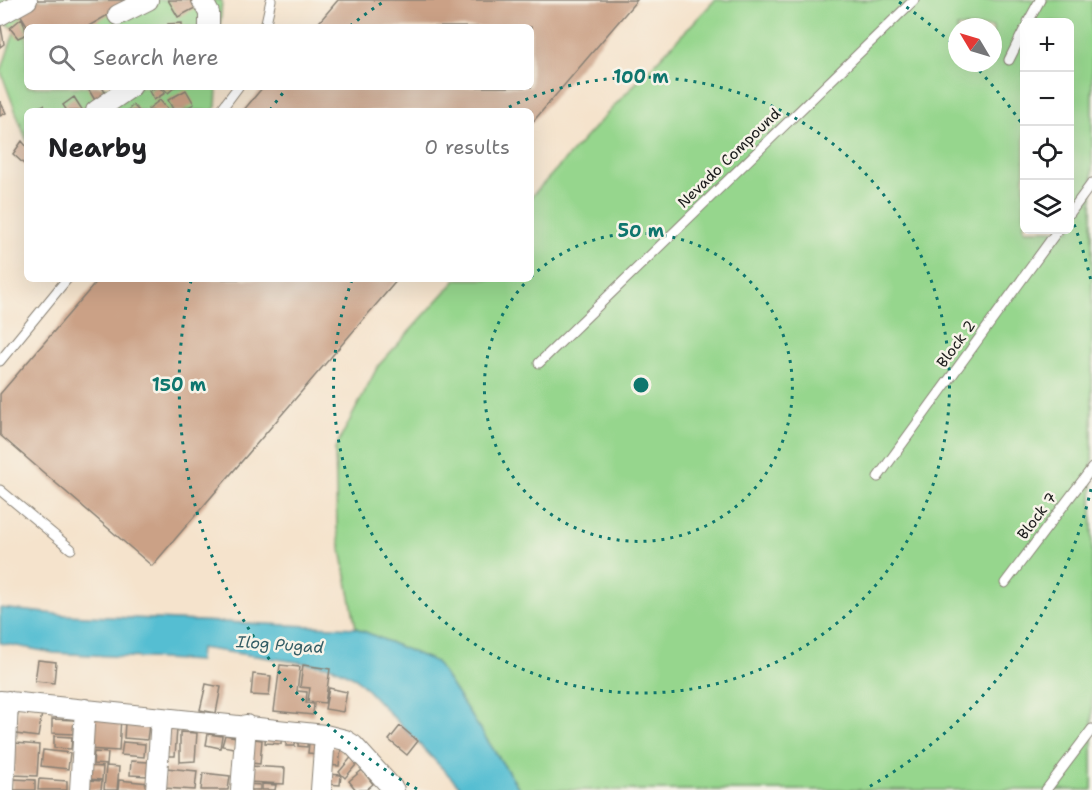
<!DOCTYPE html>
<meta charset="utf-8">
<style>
:root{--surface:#fff;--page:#f2f2f2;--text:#202124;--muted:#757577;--line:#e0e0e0}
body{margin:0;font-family:"Shantell Sans",sans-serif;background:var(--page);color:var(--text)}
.controls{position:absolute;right:18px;top:18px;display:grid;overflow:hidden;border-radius:9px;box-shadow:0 6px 24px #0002}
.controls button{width:54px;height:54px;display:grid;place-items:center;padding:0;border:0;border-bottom:2px solid var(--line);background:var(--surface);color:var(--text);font:30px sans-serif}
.compass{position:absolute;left:948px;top:18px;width:54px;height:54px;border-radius:50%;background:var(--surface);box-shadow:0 6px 24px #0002;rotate:308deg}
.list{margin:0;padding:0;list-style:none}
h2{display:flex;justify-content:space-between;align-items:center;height:78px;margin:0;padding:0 24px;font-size:26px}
h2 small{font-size:20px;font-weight:400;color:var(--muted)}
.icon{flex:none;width:33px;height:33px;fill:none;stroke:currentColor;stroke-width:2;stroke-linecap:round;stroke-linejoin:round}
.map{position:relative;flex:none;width:1092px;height:790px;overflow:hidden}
.search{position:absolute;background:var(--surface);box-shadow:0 6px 24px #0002;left:24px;top:24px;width:510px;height:66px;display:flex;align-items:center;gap:15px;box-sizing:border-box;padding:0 21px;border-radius:9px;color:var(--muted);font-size:22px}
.panel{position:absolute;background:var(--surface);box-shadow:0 6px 24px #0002;left:24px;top:108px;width:510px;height:174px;border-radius:9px}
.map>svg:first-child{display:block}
.green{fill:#96d68d;stroke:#597954;stroke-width:1.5;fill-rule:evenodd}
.water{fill:#55bed2;stroke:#386d77;stroke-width:1.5}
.building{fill:#cba186}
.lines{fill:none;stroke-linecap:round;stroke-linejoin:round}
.lane-casing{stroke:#888074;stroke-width:11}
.street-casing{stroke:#888074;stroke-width:22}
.lane{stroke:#fff;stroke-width:9}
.street{stroke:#fff;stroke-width:20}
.ring{fill:none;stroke:#0f766e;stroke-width:3;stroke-dasharray:3 6}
.labels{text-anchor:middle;stroke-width:5;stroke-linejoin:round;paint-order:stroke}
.street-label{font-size:15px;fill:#1c1c1c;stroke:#f7f3e8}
.water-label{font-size:16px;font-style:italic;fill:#335d65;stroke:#f7f3e8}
.centre{fill:#0f766e;stroke:#f7f3e8;stroke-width:3}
.ring-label{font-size:18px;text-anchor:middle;font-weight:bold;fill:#0f766e;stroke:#f7f3e8;stroke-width:5;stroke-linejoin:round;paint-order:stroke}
</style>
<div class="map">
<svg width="1092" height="790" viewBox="0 0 1092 790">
<rect width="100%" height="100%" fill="#f7f3e8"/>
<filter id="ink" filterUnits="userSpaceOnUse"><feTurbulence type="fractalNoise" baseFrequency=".0167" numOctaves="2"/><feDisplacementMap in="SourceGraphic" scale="12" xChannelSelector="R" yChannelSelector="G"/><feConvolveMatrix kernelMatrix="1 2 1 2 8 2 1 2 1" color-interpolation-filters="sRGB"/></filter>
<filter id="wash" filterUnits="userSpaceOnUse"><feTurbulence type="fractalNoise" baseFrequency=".008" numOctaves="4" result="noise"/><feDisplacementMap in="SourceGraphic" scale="24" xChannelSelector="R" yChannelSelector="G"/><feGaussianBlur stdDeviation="1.35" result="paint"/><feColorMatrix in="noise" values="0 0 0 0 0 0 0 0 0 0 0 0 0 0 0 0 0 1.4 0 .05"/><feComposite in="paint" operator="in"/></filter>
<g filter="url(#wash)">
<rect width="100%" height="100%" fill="#f5e3cc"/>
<!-- green -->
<path class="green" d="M0,0H222L220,27H27V87H217L216,107L212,111H27V142L1,72L15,29L0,21Z
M715,0H1092V790H520L436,662L356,628L337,529L335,449L378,366L457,279H531V197L616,104ZM1024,22H1070V230H1024ZM957,27H993V63H957Z"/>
<!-- water -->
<path class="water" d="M0,608L65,615L356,628L436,662L520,790H463L356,678L332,667L200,648L199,661L54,653L0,643Z"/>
<g id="blocks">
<!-- building -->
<path class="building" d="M33,0H134L87,27H28L17,9Z
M168,0H191L195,8L178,17Z
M338,0H637L531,124V111H243L263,87H531V27H315Z
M22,18L27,34L18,38L10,28Z
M0,20L4,44L0,47Z
M182,23V27H169L168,24Z
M87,87H102L110,101L99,107Z
M156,87H159L165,93L154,100L149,91Z
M162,87H175L168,93Z
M186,90L194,104L182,111H174L168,100Z
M74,97L83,111H67L63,105Z
M160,100L169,111H150L148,109Z
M0,101L6,113L0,116Z
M44,105L46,111H37L35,108Z
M133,105L139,111H127Z
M22,141L27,147V162L24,164L13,154Z
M99,279H398L152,566L0,435V394Z
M38,660L56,662L54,683L35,681Z
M280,665L300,667L297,691L307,692L306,703L314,704L313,715L274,711Z
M303,665L330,669L325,703L308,701L310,688L300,687Z
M253,674L271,676L269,696L251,695Z
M206,684L221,687L216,713L200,710Z
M329,688L347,692L343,712L325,709Z
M18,710L42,713L38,737L16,734Z
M88,715L121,717L119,751L87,749Z
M52,719L74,720L73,734L52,733Z
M125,722L149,724L147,740L124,738Z
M400,726L418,741L407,755L389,740Z
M168,728L177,729L175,756H166Z
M266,730L282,731L281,744L265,743Z
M180,732L197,733L195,761L180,762Z
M287,732L296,733L295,746H286Z
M299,733L308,734L307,747L298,746Z
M208,734L222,736L220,748L206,745Z
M225,735L236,737L234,748L222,746Z
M310,735L321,736L318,754L308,753Z
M54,736L72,737L71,749L54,748Z
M254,739L262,740L260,764L251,763Z
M123,742L145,744L144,757L121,755Z
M15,743L39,745L37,776L13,775Z
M329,747L341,748L339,766L327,765Z
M43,750L70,753L68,769L41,766Z
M94,752L108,753L107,765L93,764Z
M354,754L361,759L345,778L339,772Z
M131,761L148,762L147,776L130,775Z
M87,766L103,767L102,780L87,779Z
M106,766L119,767L117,790H104Z
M249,766L285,768L284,784L248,782Z
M166,768L197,771L195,790L164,788Z
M362,770L373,784L366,790H356L349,781Z
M203,773L230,776L228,790H201Z
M328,774L341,775L340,785L327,784Z
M12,779L35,780V790H12Z
M39,779L67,781V790H38Z
M87,780L102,781L101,790H86Z
M119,780L148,783L147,790H118Z
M246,784L260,785V790H246Z
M262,784L276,785L275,790H262Z"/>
</g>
</g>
<g filter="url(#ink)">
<use href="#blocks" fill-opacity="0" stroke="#888074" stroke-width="1.5"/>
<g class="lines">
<!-- lane casing -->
<g class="lane-casing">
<path id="lane" d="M1028,22L1040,0
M265,27L271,0
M1009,60L1024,30
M220,111L238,87
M1070,213L1092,183
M0,361L67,279
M539,363L914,0
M878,477L1058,230
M0,490L71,549
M1005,583L1092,468
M1046,790L1092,729"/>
</g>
<!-- street casing -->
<g class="street-casing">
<path id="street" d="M202,0L209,13V27
M0,15L27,0
M118,15L148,0
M96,111L131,87
M0,701L325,735L345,740L353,745L394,790
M4,790L8,701
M80,790L85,709
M156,790L161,719
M241,790L246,725
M321,790L325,735"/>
</g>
<!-- lane -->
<use href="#lane" class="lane"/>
<!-- street -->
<use href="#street" class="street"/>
</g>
</g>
<!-- distance rings -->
<g class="ring">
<path d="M531 277A154 154 0 1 1 528 280"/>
<path d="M501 111A308 308 0 1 1 352 280"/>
<path d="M1091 489A462 462 0 0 1 865 789M417 789A462 462 0 0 1 191 281M270 110A462 462 0 0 1 287 88M350 26A462 462 0 0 1 383 2M899 2A462 462 0 0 1 956 47M973 64A462 462 0 0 1 1024 127M1071 216A462 462 0 0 1 1091 281"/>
</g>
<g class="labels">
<!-- street labels -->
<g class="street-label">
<text transform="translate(729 158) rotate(-44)" y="5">Nevado Compound</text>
<text transform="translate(956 344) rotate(-54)" y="5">Block 2</text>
<text transform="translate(1037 516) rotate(-53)" y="5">Block 7</text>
</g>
<!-- water labels -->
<g class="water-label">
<text transform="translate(280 644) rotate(4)" y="6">Ilog Pugad</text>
</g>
</g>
<circle cx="641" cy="385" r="9" class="centre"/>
<g class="ring-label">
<text x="641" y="83">100 m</text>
<text x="641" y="237">50 m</text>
<text x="179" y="391">150 m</text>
</g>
</svg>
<div class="controls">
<button>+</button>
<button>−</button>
<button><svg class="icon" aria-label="locate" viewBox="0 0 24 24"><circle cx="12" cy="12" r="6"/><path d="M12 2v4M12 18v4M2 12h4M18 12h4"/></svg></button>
<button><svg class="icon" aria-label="layers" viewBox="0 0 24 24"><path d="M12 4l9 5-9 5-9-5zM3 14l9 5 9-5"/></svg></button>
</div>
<svg class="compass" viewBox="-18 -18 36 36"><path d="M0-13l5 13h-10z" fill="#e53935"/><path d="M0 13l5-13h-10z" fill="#757577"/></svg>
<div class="search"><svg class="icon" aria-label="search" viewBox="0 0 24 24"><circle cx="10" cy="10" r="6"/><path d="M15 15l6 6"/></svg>Search here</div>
<section class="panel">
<h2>Nearby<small>0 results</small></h2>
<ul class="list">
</ul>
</section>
</div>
